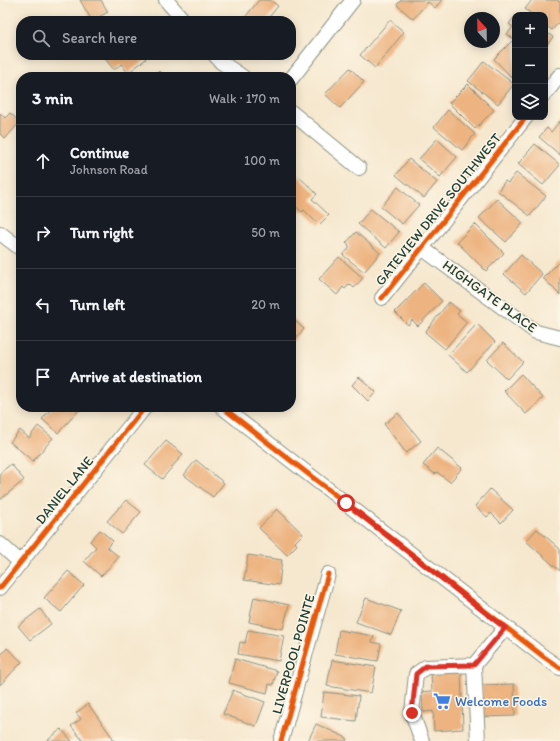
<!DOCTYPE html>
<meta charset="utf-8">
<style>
:root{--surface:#171b24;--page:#20242c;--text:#f1f3f6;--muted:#9ea1a6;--line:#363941}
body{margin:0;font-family:Itim,sans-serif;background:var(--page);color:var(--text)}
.controls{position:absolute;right:12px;top:12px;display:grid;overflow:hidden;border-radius:8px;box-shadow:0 2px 10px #0003}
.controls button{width:36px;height:36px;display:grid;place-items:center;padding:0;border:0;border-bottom:1px solid var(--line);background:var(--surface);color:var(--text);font:20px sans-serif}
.compass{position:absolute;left:464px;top:12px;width:36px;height:36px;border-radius:50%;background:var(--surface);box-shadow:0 2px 10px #0003;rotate:338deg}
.stop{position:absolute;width:12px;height:12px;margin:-9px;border:3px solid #d93025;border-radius:50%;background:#fff}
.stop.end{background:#d93025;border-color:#fff;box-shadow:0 1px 4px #0008}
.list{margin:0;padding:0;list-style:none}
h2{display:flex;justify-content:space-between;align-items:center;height:52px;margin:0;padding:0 16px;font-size:17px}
h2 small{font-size:13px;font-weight:400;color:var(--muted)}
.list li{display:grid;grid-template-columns:26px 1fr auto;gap:12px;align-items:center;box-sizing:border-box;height:72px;padding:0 16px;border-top:1px solid var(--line)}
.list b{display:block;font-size:15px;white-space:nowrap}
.list p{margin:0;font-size:13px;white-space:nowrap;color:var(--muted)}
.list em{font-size:13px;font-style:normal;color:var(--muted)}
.icon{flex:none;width:22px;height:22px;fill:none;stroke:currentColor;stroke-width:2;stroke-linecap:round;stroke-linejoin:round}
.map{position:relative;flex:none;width:560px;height:741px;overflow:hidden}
.search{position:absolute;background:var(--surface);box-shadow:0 2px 10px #0003;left:16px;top:16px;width:280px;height:44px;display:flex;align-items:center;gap:10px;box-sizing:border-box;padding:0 14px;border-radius:16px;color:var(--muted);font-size:15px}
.panel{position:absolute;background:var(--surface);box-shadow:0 2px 10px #0003;left:16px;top:72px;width:280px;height:340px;border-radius:16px}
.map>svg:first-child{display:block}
.building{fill:#edb380}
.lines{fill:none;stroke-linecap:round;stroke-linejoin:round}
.minor-casing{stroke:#8a9282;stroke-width:16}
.minor{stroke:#fff;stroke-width:14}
.cycleway-casing{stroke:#fcf5e5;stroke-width:8}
.cycleway{stroke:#e8590c;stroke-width:5}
.route{stroke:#d93025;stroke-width:5}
.labels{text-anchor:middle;stroke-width:3;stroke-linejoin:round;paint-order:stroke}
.street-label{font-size:14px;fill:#1f3d34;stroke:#fcf5e5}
.shop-label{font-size:14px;fill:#366cbe;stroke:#fcf5e5;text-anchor:start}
</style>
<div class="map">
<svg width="560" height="741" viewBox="0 0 560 741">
<rect width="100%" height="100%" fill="#fcf5e5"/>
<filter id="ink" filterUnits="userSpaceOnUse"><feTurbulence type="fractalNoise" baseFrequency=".025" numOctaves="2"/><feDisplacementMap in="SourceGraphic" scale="8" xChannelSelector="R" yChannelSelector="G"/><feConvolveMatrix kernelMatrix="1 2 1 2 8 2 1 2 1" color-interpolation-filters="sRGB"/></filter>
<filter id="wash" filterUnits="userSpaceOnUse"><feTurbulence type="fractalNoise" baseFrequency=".012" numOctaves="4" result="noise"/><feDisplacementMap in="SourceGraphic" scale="16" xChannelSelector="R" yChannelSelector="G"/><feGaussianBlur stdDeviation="0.9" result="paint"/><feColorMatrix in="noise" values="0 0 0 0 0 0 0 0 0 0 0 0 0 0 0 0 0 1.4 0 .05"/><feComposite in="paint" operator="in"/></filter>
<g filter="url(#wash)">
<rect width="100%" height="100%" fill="#f6e8cf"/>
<g id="blocks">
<!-- building -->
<path class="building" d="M80,0H101L108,12L92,21Z
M259,0H270L278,6L266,21H242Z
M401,0H442L435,8L428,2L413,19L397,5Z
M532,0H557L560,2V21L552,30L545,25V15H533L525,9Z
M515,16V40L507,34L513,27L509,24Z
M390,20L404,32L375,68L360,55Z
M545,31L553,37L545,47Z
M512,41L515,45V81L494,59Z
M105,55H143L146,59L128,73L121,64L114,70L103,56Z
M484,61L514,84L498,104L468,81Z
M350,68L364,82L340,108L325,94Z
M159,71L166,77H154Z
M468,84L494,110L475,129L449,103Z
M448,110L475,134L462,150L434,127Z
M0,113L5,118L10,113L20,122L5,139L0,134Z
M560,121V155L539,137L547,128L551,132Z
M437,139L457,157L440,177L419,159Z
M535,144L560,165L543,185L518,164Z
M409,159L437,182L424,198L396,175Z
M293,171L317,194L312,199L329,215L319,225L304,210L302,212L291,202V173Z
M516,173L546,196L530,216L498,191L505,181L508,183Z
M398,187L419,205L402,224L381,207Z
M497,199L523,223L506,242L479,218Z
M371,209L399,232L386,248L358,224Z
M475,224L504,253L486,271L457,242Z
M356,232L380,253L364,272L343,255L350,247L346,243Z
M521,255L542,274L526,293L504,274Z
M339,257L363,278L354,288L350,284L345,289L343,287L337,295L319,279Z
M560,261V295L543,278Z
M424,283L442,301L418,326L412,320L408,325L395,312Z
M449,302L460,311L457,314L467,322L445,349L425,332Z
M291,317L304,329L291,343Z
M477,324L495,342L467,372L448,355Z
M503,343L523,362L507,379L487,360Z
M521,374L543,398L526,414L504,391Z
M359,377L376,392L368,401L352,385Z
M53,407H82L58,433L42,419Z
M398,413L421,441L406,453L384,424Z
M38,426L53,438L33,461L10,442L20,430L29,438Z
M166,441L183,454L162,479L145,465Z
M437,448L462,468L450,482L437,472L435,474L423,465Z
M196,460L224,483L213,497L184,475Z
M11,464L24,480L0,500V473Z
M490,489L513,510L501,523L491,513L487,517L475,506Z
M126,500L141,512L122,534L107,521Z
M277,509L303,534L295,542L297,545L287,555L259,528Z
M537,529L560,549V571L526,541Z
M100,530L113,541L107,547L119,557L101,576L84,561L96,547L90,541Z
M248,555L282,560L279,585L244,580Z
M68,571L84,585L61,612L44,598Z
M254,597L289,605L283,629L249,622Z
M366,598L401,611L391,635L356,622Z
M40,609L51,624L30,640L18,626Z
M248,630L284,636L279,661L238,654L240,642L245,643Z
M339,630L374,636L372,642L381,644L378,661L335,654Z
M7,648L22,662L0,685V656Z
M235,659L277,671L273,685L269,684L267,693L229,683Z
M332,660L376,667L371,693L327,686Z
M461,671L463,729L434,731L433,711L423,712L422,692L432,691L431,673Z
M514,684L515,716L482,717V685Z
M233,690L265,702L256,726L223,714Z
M324,692L359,696L356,721L321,717Z
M88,704L115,741H83L71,726L81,719L76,713Z
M316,724L347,738L346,741H308Z
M61,729L72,741H47Z"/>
</g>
</g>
<g filter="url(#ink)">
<use href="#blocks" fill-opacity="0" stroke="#8a9282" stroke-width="1"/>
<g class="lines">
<!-- minor casing -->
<g class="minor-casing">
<path id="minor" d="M166,0L184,21
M215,55L221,62L243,77
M291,79L353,0
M545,94L560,75
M291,112L359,168
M0,233L21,249
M422,248L536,332L560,338
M382,298L526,117
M222,407L544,657L560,668
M0,544L21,563
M0,588L145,407
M474,665L478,741
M281,741L328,574
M422,741L412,713L416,674L426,667L474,665L505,628"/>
</g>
<!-- minor -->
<use href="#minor" class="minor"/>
<!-- cycleway casing -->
<g class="cycleway-casing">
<path id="cycleway" d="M382,298L526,117
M222,407L544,657L560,668
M0,588L145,407
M281,741L328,574"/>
</g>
<!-- cycleway -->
<use href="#cycleway" class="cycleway"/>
</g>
</g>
<g class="lines" filter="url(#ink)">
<!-- route -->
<path class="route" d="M346,503L505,628L474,665L426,666L416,674L412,713"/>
</g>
<!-- icons -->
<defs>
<g id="supermarket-bare" transform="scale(1.38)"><path d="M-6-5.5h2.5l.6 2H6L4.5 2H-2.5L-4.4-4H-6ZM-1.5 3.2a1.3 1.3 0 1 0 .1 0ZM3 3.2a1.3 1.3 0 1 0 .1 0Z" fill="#3f7fe0" stroke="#fcf5e5" stroke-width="2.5" paint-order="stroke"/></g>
</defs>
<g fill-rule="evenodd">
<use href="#supermarket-bare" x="442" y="701"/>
</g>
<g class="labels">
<!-- street labels -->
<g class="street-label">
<text transform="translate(438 209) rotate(-51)" y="5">GATEVIEW DRIVE SOUTHWEST</text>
<text transform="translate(490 296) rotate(36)" y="5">HIGHGATE PLACE</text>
<text transform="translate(64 490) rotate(-51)" y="5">DANIEL LANE</text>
<text transform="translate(293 654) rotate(-74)" y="5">LIVERPOOL POINTE</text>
</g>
<!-- shop labels -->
<g class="shop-label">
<text x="455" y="706">Welcome Foods</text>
</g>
</g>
</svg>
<div class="controls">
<button>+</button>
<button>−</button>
<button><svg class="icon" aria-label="layers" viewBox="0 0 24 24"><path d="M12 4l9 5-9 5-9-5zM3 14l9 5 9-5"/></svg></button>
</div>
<svg class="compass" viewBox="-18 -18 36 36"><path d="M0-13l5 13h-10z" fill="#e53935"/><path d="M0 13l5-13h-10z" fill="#9ea1a6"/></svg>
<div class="stop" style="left:346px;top:503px"></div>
<div class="stop end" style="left:412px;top:713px"></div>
<div class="search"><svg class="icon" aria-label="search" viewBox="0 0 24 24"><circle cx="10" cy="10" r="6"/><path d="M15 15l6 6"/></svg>Search here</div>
<section class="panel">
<h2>3 min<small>Walk · 170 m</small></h2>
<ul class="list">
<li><svg class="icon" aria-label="ahead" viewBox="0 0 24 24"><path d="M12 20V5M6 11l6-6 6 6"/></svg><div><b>Continue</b><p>Johnson Road</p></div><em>100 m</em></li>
<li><svg class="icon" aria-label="right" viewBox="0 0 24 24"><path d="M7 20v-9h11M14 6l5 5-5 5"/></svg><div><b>Turn right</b></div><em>50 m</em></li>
<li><svg class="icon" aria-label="left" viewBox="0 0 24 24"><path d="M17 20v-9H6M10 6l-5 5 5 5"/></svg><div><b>Turn left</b></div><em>20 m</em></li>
<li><svg class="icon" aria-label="arrive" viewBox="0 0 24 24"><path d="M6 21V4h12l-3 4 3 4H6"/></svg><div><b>Arrive at destination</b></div></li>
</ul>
</section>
</div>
